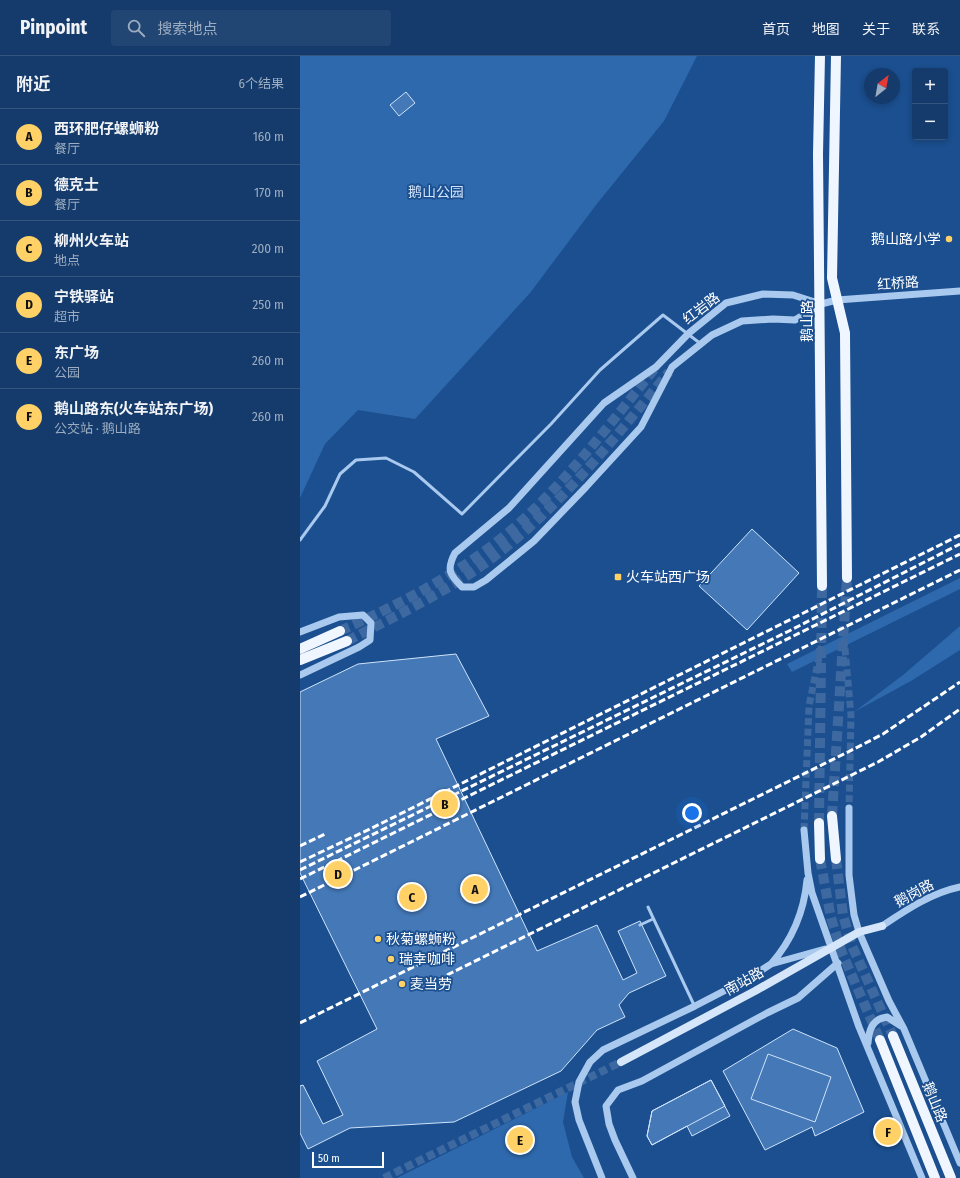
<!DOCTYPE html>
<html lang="zh">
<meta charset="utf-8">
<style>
:root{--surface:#143b6b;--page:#214673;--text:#f1f3f6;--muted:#9dadc1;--line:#33557e;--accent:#ffd166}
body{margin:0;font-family:"Fira Sans Condensed","Noto Sans SC",sans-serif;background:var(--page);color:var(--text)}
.controls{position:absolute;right:12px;top:12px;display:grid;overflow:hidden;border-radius:4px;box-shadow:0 2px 6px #0003}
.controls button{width:36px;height:36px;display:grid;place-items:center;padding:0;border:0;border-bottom:1px solid var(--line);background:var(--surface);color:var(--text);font:20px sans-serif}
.compass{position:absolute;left:564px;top:12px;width:36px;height:36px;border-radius:50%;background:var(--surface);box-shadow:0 2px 6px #0003;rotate:31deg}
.scale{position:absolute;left:12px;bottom:10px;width:72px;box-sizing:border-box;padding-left:4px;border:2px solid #fff;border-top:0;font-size:11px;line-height:14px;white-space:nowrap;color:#fff;-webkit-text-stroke:3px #1b4f8f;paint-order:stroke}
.you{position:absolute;left:392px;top:757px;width:14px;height:14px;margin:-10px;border:3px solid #fff;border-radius:50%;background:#1a73e8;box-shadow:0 0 0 6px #1a73e833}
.badge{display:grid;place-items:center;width:26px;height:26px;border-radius:50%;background:var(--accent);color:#111;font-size:13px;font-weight:700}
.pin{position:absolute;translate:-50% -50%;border:2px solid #fff;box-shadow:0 1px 4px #0006}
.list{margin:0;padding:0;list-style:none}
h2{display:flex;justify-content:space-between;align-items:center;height:52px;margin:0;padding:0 16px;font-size:17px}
h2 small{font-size:13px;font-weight:400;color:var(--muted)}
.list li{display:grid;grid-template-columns:26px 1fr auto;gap:12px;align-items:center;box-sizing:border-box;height:56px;padding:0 16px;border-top:1px solid var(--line)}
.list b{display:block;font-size:15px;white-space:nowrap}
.list p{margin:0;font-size:13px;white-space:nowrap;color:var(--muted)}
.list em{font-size:13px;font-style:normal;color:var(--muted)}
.icon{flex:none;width:22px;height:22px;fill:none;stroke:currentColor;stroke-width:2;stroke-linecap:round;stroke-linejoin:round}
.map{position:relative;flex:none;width:660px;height:1122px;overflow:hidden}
header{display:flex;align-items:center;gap:24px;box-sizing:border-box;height:56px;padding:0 20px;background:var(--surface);border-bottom:1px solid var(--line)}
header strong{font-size:19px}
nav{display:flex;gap:22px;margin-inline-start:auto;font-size:14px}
.search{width:280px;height:36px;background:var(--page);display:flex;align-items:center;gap:10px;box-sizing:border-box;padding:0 14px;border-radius:4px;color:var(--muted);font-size:15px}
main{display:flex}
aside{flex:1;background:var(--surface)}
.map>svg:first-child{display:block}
.green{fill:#2e69ad}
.building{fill:#4478b7;stroke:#cfe3fa}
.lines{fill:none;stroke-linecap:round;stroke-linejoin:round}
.tertiary-tunnel{stroke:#3d69a0;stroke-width:7;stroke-dasharray:7 3.5;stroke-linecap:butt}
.secondary-tunnel{stroke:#3d69a0;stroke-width:8;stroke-dasharray:8 4;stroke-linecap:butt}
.primary-tunnel{stroke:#3d69a0;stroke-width:10;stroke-dasharray:10 5;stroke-linecap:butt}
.service{stroke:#a9c9ee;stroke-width:3}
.tertiary{stroke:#a9c9ee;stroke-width:7}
.secondary{stroke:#d6e6fa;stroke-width:8}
.primary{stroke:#f0f6ff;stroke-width:10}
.rail{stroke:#fff;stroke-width:3;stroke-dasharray:7 3;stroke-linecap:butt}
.poi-dot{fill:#ffd166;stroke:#1b4f8f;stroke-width:1.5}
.labels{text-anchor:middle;stroke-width:3.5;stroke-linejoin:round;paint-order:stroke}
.park-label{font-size:14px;fill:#cfe3fa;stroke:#1b4f8f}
.poi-label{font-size:14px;fill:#fff;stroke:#1b4f8f;text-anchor:start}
.street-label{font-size:14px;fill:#fff;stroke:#1b4f8f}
</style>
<header>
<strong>Pinpoint</strong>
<div class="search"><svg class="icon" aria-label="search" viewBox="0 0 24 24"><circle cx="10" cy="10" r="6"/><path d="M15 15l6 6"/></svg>搜索地点</div>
<nav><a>首页</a><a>地图</a><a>关于</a><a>联系</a></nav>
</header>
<main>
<aside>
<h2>附近<small>6个结果</small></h2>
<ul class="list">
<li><span class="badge">A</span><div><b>西环肥仔螺蛳粉</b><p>餐厅</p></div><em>160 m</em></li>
<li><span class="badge">B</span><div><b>德克士</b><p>餐厅</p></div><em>170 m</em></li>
<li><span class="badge">C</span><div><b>柳州火车站</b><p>地点</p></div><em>200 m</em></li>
<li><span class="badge">D</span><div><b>宁铁驿站</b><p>超市</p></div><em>250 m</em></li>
<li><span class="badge">E</span><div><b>东广场</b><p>公园</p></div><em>260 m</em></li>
<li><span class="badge">F</span><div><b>鹅山路东(火车站东广场)</b><p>公交站 · 鹅山路</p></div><em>260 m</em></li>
</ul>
</aside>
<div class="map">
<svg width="660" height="1122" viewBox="0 0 660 1122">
<rect width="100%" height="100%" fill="#1b4f8f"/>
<!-- green -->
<path class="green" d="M0,0H397L364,65L296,149L230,237L115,363L58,354L25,388L0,442Z
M660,522V533L492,616L487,608Z
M660,570V594L611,625L554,656L603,619Z
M268,1036L263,1066L272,1101L284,1122H97Z"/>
<!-- building -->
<path class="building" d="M106,36L115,47L99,60L90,49Z
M452,473L499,517L447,574L399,530Z
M156,598L189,660L136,683L237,895L297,869L323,924L337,917L318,875L340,865L366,920L329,937L319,949L325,961L297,974L261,1015L154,1066L50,1072L8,1093L0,1077V1030L3,1029L23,1068L43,1059L17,1005L77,973L0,817V636L58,608Z
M493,973L537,992L564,1056L515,1080L512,1071L465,1094L423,1015Z
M468,998L531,1021L515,1066L451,1043Z
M411,1024L425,1050L352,1089L347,1080L352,1055Z
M411,1024L430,1060L392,1080L387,1070L352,1089L347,1080L352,1055Z"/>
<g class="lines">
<!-- tertiary-tunnel -->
<path class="tertiary-tunnel" d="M544,582L551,659L549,752
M504,774L509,650L522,587"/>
<!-- secondary-tunnel -->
<path class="secondary-tunnel" d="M84,1122L321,1006"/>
<!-- primary-tunnel -->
<path class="primary-tunnel" d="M40,575C102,547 165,515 216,470C269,423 312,365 356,311
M47,585C94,561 142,538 184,508C256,456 313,384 369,316
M532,760L547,522
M519,767L522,530
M520,803L531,862L542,897L580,984
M536,803L543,859L552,890L593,980"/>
<!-- service -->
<path class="service" d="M0,484L25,450L40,418L56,404L86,402L114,416L162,458L251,368L300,314L363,259L401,288
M348,851L394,949
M340,869L353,863"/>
<!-- tertiary -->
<path class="tertiary" d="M521,248L493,239L463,238L426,247L389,277L356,311L304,347L209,452L155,497C146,514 150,519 162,531H174L186,524L234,485L286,431L341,371L372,311L412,279L442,265L473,263L495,264L521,248L537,244L660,235
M0,576L39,561L63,559L71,567L70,584L59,591L0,619
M549,752V819L554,859L559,876L589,945L604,973L660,1107
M504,774L508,817L512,837L559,971L622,1122
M582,870C606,854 631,837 660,831
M471,908C493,883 504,856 507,824
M568,987C569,974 572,963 587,961L601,970
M302,1122L279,1064L275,1046L279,1026L290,1006L303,994L395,950L449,922L471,908L525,893
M333,1122L315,1084L309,1068L306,1050L318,1034L342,1025L467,957L498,942L538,907"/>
<!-- secondary -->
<path class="secondary" d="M321,1006L455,935L559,876L582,870"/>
<!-- primary -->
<path class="primary" d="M520,0L518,98L522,530
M536,0L532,222L545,277L547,522
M0,593L40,575
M0,604L47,585
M532,760L536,803
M519,767L520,803
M593,980L651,1122
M580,984L635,1122"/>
<!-- rail -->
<path class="rail" d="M0,790L25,778
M0,806L70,773L660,479
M0,814L489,575L660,488
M0,823L660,498
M0,841L660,514
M147,919L578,706L621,681L660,653
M0,967L554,693L583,678L660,626"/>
</g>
<!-- markers -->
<g class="poi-dot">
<circle cx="649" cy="183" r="4"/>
<rect x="314" y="517" width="8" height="8" rx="2"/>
<circle cx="78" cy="883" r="4"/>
<circle cx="91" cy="903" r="4"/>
<circle cx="102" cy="928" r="4"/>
</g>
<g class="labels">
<!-- park labels -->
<g class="park-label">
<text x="136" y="141">鹅山公园</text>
</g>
<!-- poi labels -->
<g class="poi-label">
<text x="641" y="188" text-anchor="end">鹅山路小学</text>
<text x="326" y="526">火车站西广场</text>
<text x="86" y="888">秋菊螺蛳粉</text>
<text x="99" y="908">瑞幸咖啡</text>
<text x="110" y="933">麦当劳</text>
</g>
<!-- street labels -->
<g class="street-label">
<text transform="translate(598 227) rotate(-4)" y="5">红桥路</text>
<text transform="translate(401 252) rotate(-37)" y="5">红岩路</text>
<text transform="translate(507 265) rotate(-90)" y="5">鹅山路</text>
<text transform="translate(614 837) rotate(-28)" y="5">鹅岗路</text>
<text transform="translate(444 925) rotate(-29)" y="5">南站路</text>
<text transform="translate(635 1046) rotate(68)" y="5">鹅山路</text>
</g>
</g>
</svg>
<div class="controls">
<button>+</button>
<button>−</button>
</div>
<svg class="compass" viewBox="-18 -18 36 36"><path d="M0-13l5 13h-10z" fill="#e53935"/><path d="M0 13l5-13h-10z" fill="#9dadc1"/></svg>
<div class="scale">50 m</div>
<div class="you"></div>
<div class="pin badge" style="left:175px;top:833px">A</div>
<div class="pin badge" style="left:145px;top:748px">B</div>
<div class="pin badge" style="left:112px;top:841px">C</div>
<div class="pin badge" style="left:38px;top:818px">D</div>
<div class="pin badge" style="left:220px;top:1084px">E</div>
<div class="pin badge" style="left:588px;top:1076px">F</div>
</div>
</main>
